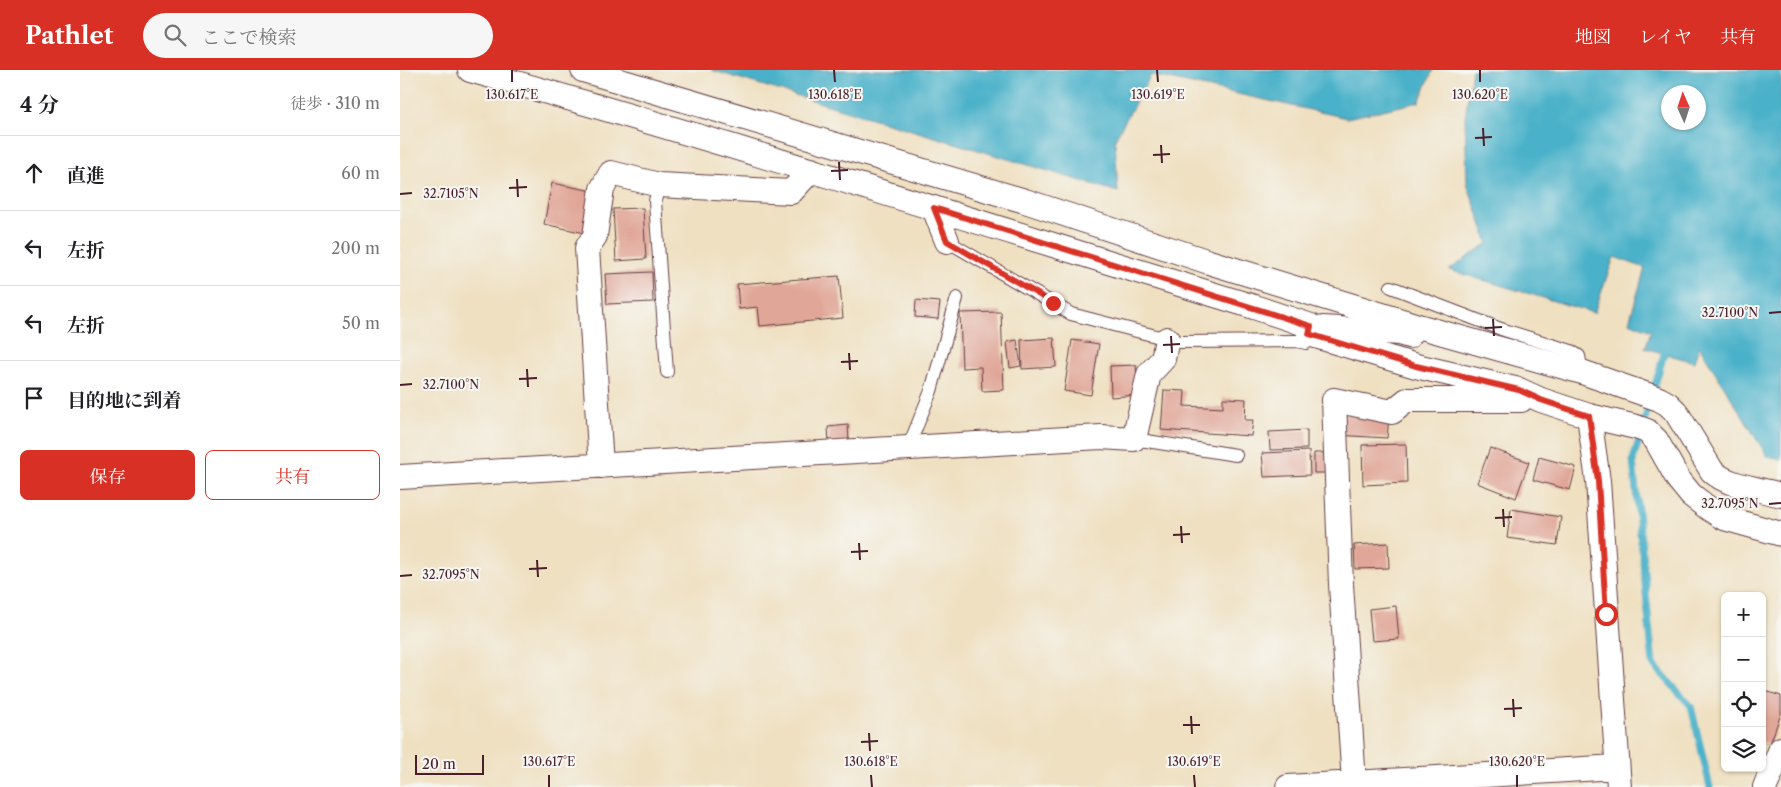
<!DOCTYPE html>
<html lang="ja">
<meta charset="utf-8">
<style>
:root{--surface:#fff;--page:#f6f6f6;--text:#202124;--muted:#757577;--line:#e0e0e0;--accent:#d93025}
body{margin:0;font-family:"Libre Caslon Text","Noto Serif JP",serif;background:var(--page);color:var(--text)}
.controls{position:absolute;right:15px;bottom:15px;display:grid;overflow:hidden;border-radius:8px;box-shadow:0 1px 4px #0004}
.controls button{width:45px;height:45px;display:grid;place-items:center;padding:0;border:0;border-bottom:1px solid var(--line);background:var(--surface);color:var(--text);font:25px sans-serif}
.compass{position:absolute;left:1261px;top:15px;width:45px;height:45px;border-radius:50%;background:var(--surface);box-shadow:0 1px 4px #0004;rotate:357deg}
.scale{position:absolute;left:15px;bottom:12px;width:69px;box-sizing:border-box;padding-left:5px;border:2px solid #4a1f2b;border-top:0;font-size:14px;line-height:18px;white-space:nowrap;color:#4a1f2b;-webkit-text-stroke:4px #f6f6f2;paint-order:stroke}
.stop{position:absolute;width:15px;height:15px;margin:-11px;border:4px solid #d93025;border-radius:50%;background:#fff}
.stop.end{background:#d93025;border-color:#fff;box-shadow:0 1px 5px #0008}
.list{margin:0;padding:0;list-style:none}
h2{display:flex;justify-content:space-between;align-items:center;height:65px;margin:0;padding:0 20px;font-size:21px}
h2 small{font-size:16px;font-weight:400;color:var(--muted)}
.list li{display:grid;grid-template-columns:32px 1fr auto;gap:15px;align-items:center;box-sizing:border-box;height:75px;padding:0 20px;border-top:1px solid var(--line)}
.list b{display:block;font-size:19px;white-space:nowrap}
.list em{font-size:16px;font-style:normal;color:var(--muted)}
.actions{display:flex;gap:10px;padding:15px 20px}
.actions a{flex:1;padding:11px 0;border:1px solid var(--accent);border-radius:8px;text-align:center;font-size:18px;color:var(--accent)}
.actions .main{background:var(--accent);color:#fff}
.icon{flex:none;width:28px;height:28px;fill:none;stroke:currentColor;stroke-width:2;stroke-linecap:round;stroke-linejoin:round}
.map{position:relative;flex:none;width:1381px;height:717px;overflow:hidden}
header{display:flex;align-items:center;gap:30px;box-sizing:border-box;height:70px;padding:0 25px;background:var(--accent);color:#fff}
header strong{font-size:24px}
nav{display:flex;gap:28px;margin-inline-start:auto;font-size:18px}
.search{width:350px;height:45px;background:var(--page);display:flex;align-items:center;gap:12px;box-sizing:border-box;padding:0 18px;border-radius:28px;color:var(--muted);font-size:19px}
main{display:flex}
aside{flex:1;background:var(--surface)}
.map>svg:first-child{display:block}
.water{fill:#4ab1c9;stroke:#4a687a;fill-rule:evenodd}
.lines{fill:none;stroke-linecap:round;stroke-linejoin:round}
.stream{stroke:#4ab1c9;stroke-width:7}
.building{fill:#e0a697}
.lane-casing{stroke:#633c42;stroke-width:14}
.street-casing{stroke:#633c42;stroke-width:26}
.lane{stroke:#fff;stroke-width:12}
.street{stroke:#fff;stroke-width:24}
.route{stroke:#d93025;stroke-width:6}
.ticks{fill:none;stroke:#4a1f2b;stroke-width:2}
.ticks-label{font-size:12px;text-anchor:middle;fill:#4a1f2b;stroke:#f6f6f2;stroke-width:4;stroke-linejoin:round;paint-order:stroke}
</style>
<header>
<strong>Pathlet</strong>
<div class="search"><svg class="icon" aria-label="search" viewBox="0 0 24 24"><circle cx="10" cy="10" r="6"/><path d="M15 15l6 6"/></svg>ここで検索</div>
<nav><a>地図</a><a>レイヤ</a><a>共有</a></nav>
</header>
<main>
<aside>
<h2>4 分<small>徒歩 · 310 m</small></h2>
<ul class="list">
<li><svg class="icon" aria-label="ahead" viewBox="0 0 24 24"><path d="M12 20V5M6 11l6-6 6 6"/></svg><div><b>直進</b></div><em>60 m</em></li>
<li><svg class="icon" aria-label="left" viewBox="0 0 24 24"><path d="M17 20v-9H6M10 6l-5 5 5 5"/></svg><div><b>左折</b></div><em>200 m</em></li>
<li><svg class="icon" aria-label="left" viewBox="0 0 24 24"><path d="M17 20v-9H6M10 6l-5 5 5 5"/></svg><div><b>左折</b></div><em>50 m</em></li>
<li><svg class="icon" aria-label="arrive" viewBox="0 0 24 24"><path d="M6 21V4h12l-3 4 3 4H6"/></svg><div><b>目的地に到着</b></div></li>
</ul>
<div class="actions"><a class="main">保存</a><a>共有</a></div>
</aside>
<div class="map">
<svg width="1381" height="717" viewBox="0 0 1381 717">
<rect width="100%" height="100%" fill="#f6f6f2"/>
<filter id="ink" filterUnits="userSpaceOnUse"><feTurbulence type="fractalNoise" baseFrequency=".02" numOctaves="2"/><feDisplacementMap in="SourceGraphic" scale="10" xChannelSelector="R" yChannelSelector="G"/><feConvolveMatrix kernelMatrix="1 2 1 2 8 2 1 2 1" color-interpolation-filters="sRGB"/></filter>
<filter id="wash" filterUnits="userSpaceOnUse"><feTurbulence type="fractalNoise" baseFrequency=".0096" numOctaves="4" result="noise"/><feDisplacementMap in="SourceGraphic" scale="20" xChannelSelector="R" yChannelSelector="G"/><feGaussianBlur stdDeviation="1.12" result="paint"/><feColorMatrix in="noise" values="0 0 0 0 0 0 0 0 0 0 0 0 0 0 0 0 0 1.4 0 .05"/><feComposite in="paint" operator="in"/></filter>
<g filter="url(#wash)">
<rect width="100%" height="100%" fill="#efe0c1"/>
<!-- water -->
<path class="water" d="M311,0H1033L1019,32L947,48L751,5L715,69L718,122Z
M1072,0H1381V389L1367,386L1299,276L1294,292L1245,278L1251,261L1229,252L1245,198L1214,187L1194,243L1049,200L1088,173L1067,113L1065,48ZM1268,22H1298V52H1268Z"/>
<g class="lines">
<!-- stream -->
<path class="stream" d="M1264,284L1233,390L1253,594L1291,636L1310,717"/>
</g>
<g id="blocks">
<!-- building -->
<path class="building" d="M152,113L198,122L189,164L144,154Z
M243,138L246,189L216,191L213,139Z
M252,202L253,232L207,234L205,204Z
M439,206L443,248L360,256L358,237L339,239L337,214Z
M516,230L540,232L538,249L515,247Z
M601,242L604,320L582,321L581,297L562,298L560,243Z
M654,268L656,297L622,299L621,270Z
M617,270L621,296L610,298L607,272Z
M672,270L699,274L691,325L664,321Z
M736,295L738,325L711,327L710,296Z
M764,320L785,321L784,336L823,338V328L846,329L845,350H853L851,366L761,360Z
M937,344L989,347L987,368L936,365Z
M448,355L449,371L429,373L428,357Z
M907,360V379L870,380L869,362Z
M1006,374L1007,413L963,415L962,375Z
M1090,378L1129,392L1116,428L1077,413Z
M909,381L910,405L864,407L862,383Z
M914,383H931V403H914Z
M1139,387L1176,397L1170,420L1133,410Z
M1111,439L1161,447L1157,475L1107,468Z
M988,473L989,498L955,499L954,475Z
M996,536L999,569L972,571L969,539Z
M1362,620L1381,626V644L1370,674L1362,672Z"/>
</g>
</g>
<g filter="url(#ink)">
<use href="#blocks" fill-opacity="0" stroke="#633c42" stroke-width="1"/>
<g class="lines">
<!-- lane casing -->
<g class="lane-casing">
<path id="lane" d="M259,115L255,131L267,302
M547,171L671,244L779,272L896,271L906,273L909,264
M991,217L1101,259L1171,281L1179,286L1182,302
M734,369L836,385
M508,378L531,321L557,228"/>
</g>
<!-- street casing -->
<g class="street-casing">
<path id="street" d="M70,0C333,74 593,157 854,237L911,256L909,264L1016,296L1119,320L1141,330L1189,346L1236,357L1247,361L1256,370L1278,409L1291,425L1308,438L1324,448L1381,464
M183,0L625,131L809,192L1018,256L1182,302L1259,329L1268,334L1276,342L1312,401C1327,416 1360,419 1381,425
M534,138L547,171
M923,258L999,263L1009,266L1012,262
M1189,346L1198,411L1219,717
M201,396L187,178L195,166L202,119L211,103L259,115L391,122L411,100
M0,407L701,367L734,369L749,304L763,289L767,269
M954,713L941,514L934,330L992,342L1007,330H1121
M888,717L1217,697
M1365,717L1381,679"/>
</g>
<!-- lane -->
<use href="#lane" class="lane"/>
<!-- street -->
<use href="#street" class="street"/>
</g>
</g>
<g class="lines" filter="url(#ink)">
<!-- route -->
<path class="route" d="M653,233L547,171L534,138L911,256L909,264L1016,296L1119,320L1141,330L1189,346L1198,411L1206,544"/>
</g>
<!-- ticks -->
<path class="ticks" d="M112,0V12M434,0L435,12M757,0L758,12M1080,0V12M1083,58L1084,76M1075,68L1092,67M761,75L762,93M753,85L770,84M439,92L440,110M431,101L448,100M117,109L118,127M109,118L127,117M0,124L12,123M1369,243L1381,242M1093,249L1094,266M1085,258L1102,257M771,266L772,283M763,275L780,274M449,283L450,300M441,292L458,291M127,299L128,317M119,309L137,308M0,315L12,314M1369,434L1381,433M1103,439L1104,457M1095,448L1112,447M781,456L782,473M773,465L790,464M459,473L460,490M451,482L468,481M137,490L138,507M129,499L147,498M0,506L12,505M1113,629L1114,647M1104,639L1122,638M791,646L792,664M783,655H800M469,663L470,681M461,672L478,671M149,705V717M471,705L472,717M794,705L795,717M1117,705V717"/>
<g class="ticks-label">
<text x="112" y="29">130.617°E</text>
<text x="435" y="29">130.618°E</text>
<text x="758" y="29">130.619°E</text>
<text x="1080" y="29">130.620°E</text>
<text x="51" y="128">32.7105°N</text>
<text x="1330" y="247">32.7100°N</text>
<text x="51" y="319">32.7100°N</text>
<text x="1330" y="438">32.7095°N</text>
<text x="51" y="509">32.7095°N</text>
<text x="149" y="696">130.617°E</text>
<text x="471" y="696">130.618°E</text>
<text x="794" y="696">130.619°E</text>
<text x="1117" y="696">130.620°E</text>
</g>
</svg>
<div class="controls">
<button>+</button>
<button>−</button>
<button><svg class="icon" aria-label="locate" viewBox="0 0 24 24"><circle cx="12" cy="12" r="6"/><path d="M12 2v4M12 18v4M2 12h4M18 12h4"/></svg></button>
<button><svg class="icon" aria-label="layers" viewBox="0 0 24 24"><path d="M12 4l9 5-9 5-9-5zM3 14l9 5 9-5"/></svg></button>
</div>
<svg class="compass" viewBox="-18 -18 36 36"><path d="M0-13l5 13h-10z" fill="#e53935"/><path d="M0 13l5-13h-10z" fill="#757577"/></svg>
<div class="scale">20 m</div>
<div class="stop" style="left:1206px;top:544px"></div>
<div class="stop end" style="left:653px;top:233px"></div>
</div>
</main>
